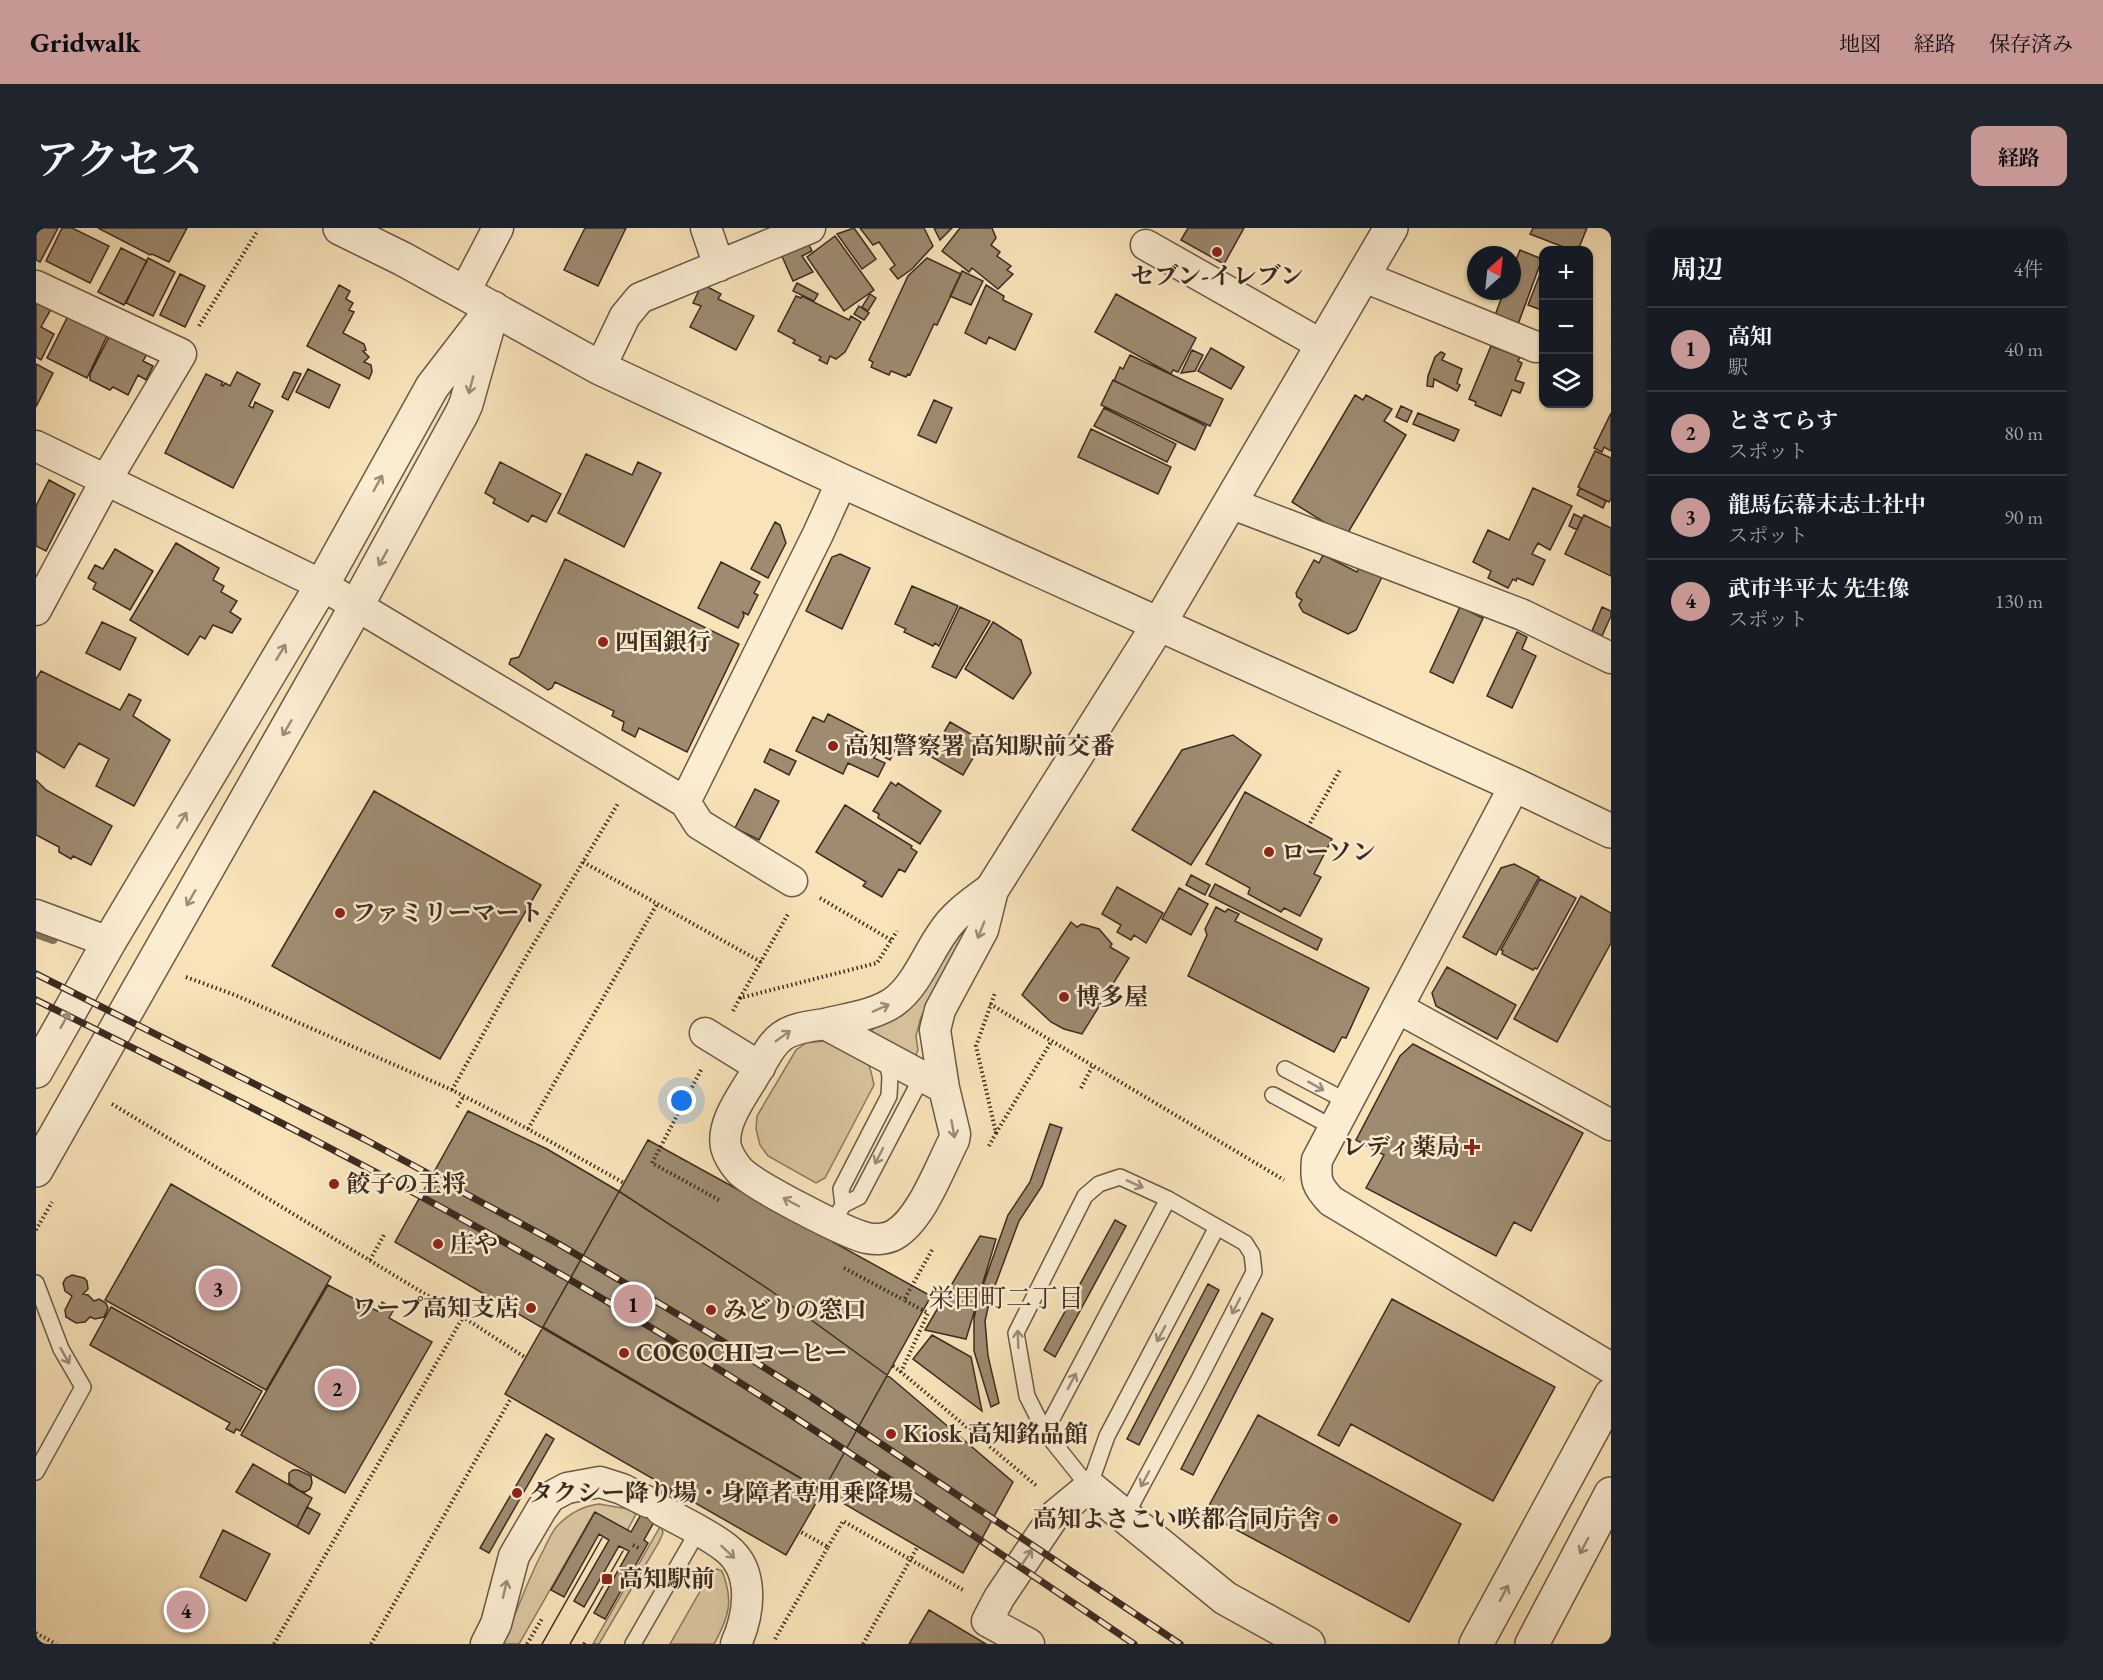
<!DOCTYPE html>
<html lang="ja">
<meta charset="utf-8">
<style>
:root{--surface:#171b24;--page:#20242c;--text:#f1f3f6;--muted:#9ea1a6;--line:#363941;--accent:#c59692}
body{margin:0;font-family:"EB Garamond","Noto Serif JP",serif;background:var(--page);color:var(--text)}
.controls{position:absolute;right:18px;top:18px;display:grid;overflow:hidden;border-radius:12px;box-shadow:0 2px 4px #0004}
.controls button{width:54px;height:54px;display:grid;place-items:center;padding:0;border:0;border-bottom:2px solid var(--line);background:var(--surface);color:var(--text);font:30px sans-serif}
.compass{position:absolute;left:1431px;top:18px;width:54px;height:54px;border-radius:50%;background:var(--surface);box-shadow:0 2px 4px #0004;rotate:27deg}
.you{position:absolute;left:646px;top:873px;width:21px;height:21px;margin:-15px;border:4px solid #fff;border-radius:50%;background:#1a73e8;box-shadow:0 0 0 9px #1a73e833}
.badge{display:grid;place-items:center;width:39px;height:39px;border-radius:50%;background:var(--accent);color:#111;font-size:20px;font-weight:700}
.pin{position:absolute;translate:-50% -50%;border:3px solid #fff;box-shadow:0 2px 6px #0006}
.list{margin:0;padding:0;list-style:none}
h2{display:flex;justify-content:space-between;align-items:center;height:78px;margin:0;padding:0 24px;font-size:26px}
h2 small{font-size:20px;font-weight:400;color:var(--muted)}
.list li{display:grid;grid-template-columns:39px 1fr auto;gap:18px;align-items:center;box-sizing:border-box;height:84px;padding:0 24px;border-top:2px solid var(--line)}
.list b{display:block;font-size:22px;white-space:nowrap}
.list p{margin:0;font-size:20px;white-space:nowrap;color:var(--muted)}
.list em{font-size:20px;font-style:normal;color:var(--muted)}
.icon{flex:none;width:33px;height:33px;fill:none;stroke:currentColor;stroke-width:2;stroke-linecap:round;stroke-linejoin:round}
.map{position:relative;flex:none;width:1575px;height:1416px;overflow:hidden;border-radius:12px}
header{display:flex;align-items:center;gap:36px;box-sizing:border-box;height:84px;padding:0 30px;background:var(--accent);color:#111}
header strong{font-size:28px}
nav{display:flex;gap:33px;margin-inline-start:auto;font-size:21px}
.intro{display:flex;align-items:center;justify-content:space-between;box-sizing:border-box;height:144px;padding:0 36px}
h1{margin:0;font-size:42px}
.button{padding:15px 27px;border-radius:12px;background:var(--accent);color:#111;font-size:21px;font-weight:700}
main{display:flex;gap:36px;padding:0 36px}
aside{flex:1;background:var(--surface);border-radius:12px;box-shadow:0 2px 4px #0004}
.map>svg:first-child{display:block}
.green{fill:#d9c5a0;stroke:#8a7860;stroke-width:1.5}
.lines{fill:none;stroke-linecap:round;stroke-linejoin:round}
.stream{stroke:#87745e;stroke-width:10}
.building{fill:#9e8b71;stroke:#3c2b21;stroke-width:1.5}
.service-casing{stroke:#6b5947;stroke-width:18}
.minor-casing{stroke:#6b5947;stroke-width:33}
.tertiary-casing{stroke:#6b5947;stroke-width:36}
.path{stroke:#3c2b21;stroke-width:4;stroke-dasharray:1.5 3;stroke-linecap:butt}
.service{stroke:#fbedd2;stroke-width:15}
.minor{stroke:#fbedd2;stroke-width:30}
.tertiary{stroke:#fbedd2;stroke-width:33}
.tram{stroke:#3c2b21;stroke-width:1.5}
.rail-casing{stroke:#3c2b21;stroke-width:7}
.rail{stroke:#fbedd2;stroke-width:4.5;stroke-dasharray:14;stroke-linecap:butt}
.oneway{stroke:#9c8c7a}
.poi-dot{fill:#8f2418;stroke:#fbedd2;stroke-width:2}
.labels{text-anchor:middle;stroke-width:5;stroke-linejoin:round;paint-order:stroke}
.poi-label{font-size:24px;font-weight:bold;fill:#3c2b21;stroke:#fbedd2;text-anchor:start}
.neighbourhood-label{font-size:26px;fill:#3c2b21;stroke:#fbedd2}
</style>
<header>
<strong>Gridwalk</strong>
<nav><a>地図</a><a>経路</a><a>保存済み</a></nav>
</header>
<div class="intro"><h1>アクセス</h1><a class="button">経路</a></div>
<main>
<div class="map">
<svg width="1575" height="1416" viewBox="0 0 1575 1416">
<rect width="100%" height="100%" fill="#f9e4ba"/>
<filter id="stains"><feTurbulence type="fractalNoise" baseFrequency=".00333" numOctaves="4"/><feColorMatrix values="0 0 0 0 .2 0 0 0 0 .09 0 0 0 0 .02 0 0 0 .5 -.17"/></filter>
<radialGradient id="worn" r=".72"><stop offset=".6" stop-color="#630" stop-opacity="0"/><stop offset="1" stop-color="#630" stop-opacity=".3"/></radialGradient>
<!-- green -->
<path class="green" d="M933,696L914,739L885,789L880,808L882,822L880,827L876,829L835,805C838,796 845,797 853,793Z
M787,813C797,815 820,822 827,829C834,835 836,848 838,857L789,950L780,955L732,928L724,917L720,901L721,888L760,822L770,815Z
M563,1276L592,1281L600,1286L591,1303L558,1285L483,1416H466C481,1385 491,1352 508,1321C512,1313 516,1303 522,1297C534,1285 546,1278 563,1276Z
M625,1297L627,1305L623,1314L563,1416H557Z
M681,1341L686,1343C698,1373 693,1389 678,1416H634L675,1344Z"/>
<g class="lines">
<!-- stream -->
<path class="stream" d="M0,705L17,711"/>
</g>
<!-- building -->
<path class="building" d="M0,0H22L4,34L0,32Z
M26,0H36L73,18L54,55L10,33Z
M62,0H151L133,34L116,26L114,27Z
M549,0H590L562,58L528,42Z
M818,0L840,31L826,41L801,6Z
M824,0H888L897,18L876,41L862,51L854,41L859,37L843,14L837,17Z
M898,0H916L904,12Z
M924,0H956L960,10L955,17L964,24L961,28L975,38L971,42L977,46L962,61L936,40L933,44L906,23Z
M1152,0H1208L1188,36L1145,12Z
M1497,0H1551L1542,22H1535L1494,6Z
M799,8L838,62L808,83L771,29Z
M772,15L776,23L766,28L777,44L757,53L745,26Z
M85,20L111,33L88,77L62,64Z
M1484,22L1506,31L1481,99L1458,90L1468,63H1476V41Z
M112,30L139,44L117,88L90,75Z
M891,30L925,46L901,97L898,96L874,147L872,146L870,149L855,143L853,147L835,139L837,134L833,132L872,48Z
M1508,36V83L1492,77Z
M926,43L947,53L935,77L914,68Z
M144,46L169,58L149,99L124,87Z
M761,55L782,66L778,73L757,63Z
M666,56L685,66L682,71L718,88L700,122L654,99L665,78L657,75Z
M303,57L314,63L310,71L317,75L313,82L318,84L307,105L328,116L330,122L327,123L333,129L328,134L335,137L336,144L333,151L271,118Z
M950,57L968,68L967,72L996,86L979,122L953,109L950,116L929,105Z
M834,66L840,70L832,83L826,79Z
M1080,66L1160,110L1142,144L1137,142L1135,146L1059,104Z
M760,68L765,70L766,68L813,92L815,88L825,94L809,124L800,131L794,128L791,136L783,132L785,129L757,115L759,112L742,103Z
M0,73L15,81L5,99L18,106L5,132L0,129Z
M823,78L833,85L828,92L818,86Z
M32,88L71,108L51,150L11,130Z
M74,107L111,126L107,133L117,138L110,152L102,147L92,167L77,159L74,162L54,152V146Z
M1455,118L1484,129L1482,133L1486,135L1479,152L1488,155L1484,165L1476,162L1465,188L1439,177L1440,174L1433,171Z
M1175,120L1208,139L1195,161L1162,143Z
M1156,122L1167,127L1159,143L1145,145Z
M1405,124L1409,126L1406,132L1426,141L1421,155L1424,157L1421,163L1398,151L1397,159L1391,158L1392,148L1399,129Z
M1094,127L1187,171L1174,198L1078,153L1084,139L1087,141Z
M0,136L17,145L0,179Z
M272,141L304,157L293,180L260,164Z
M201,144L224,156L213,178L217,180L219,174L237,183L197,260L129,225L170,146L187,154L185,157L187,158L189,155L194,158Z
M258,144L265,146L252,172L246,169Z
M1077,152L1170,198L1159,222L1065,177Z
M1319,167L1327,172L1330,167L1356,181L1348,193L1370,207L1310,308L1256,274Z
M898,172L916,180L900,215L882,207Z
M1365,178L1376,183L1371,194L1360,189Z
M1068,180L1140,216L1131,234L1058,198Z
M1382,185L1423,202L1418,213L1377,196Z
M1575,185V223L1568,219L1566,224L1558,220Z
M1055,201L1135,239L1122,266L1042,229Z
M1559,223L1575,230V271L1573,274L1542,259Z
M550,226L596,247L602,234L625,245L588,319L522,285Z
M464,234L525,266L510,294L496,287L492,294L457,275L459,271L449,265Z
M13,252L39,266L10,323L0,318V278Z
M1497,260L1536,278L1514,322L1502,315L1496,326L1509,332L1497,357L1481,350L1480,353L1477,351L1472,360L1452,350L1455,343L1437,334L1452,302L1473,312Z
M1544,260L1570,273L1567,280L1541,267Z
M1538,286L1546,290L1541,302L1533,298Z
M1548,287L1575,300V348L1529,326Z
M739,294L744,297L750,315L732,350L715,341Z
M140,315L183,340L177,352L188,358L185,364L201,373L194,384L205,391L196,405L177,397L169,411L164,408L152,427L94,392Z
M79,321L117,343L94,382L57,361L60,355L52,350L59,337L67,341Z
M804,326L834,340L806,401L770,383L796,329Z
M1287,327L1321,344L1324,338L1347,347L1320,402L1312,406L1267,384L1263,377L1266,372L1261,369L1260,365L1278,332L1283,335Z
M529,331L703,416L651,524L603,500L599,509L586,502L588,494L576,488L578,483L519,454L516,460L512,462L473,436L475,431L483,429Z
M685,334L724,354L718,365L722,367L712,387L707,384L708,388L702,400L662,380Z
M876,358L922,378L903,418L899,415L897,418L868,404L870,401L859,396Z
M924,379L954,393L920,450L896,439Z
M1424,379L1447,390L1417,455L1394,444Z
M1566,379L1575,383V388L1566,408L1556,403Z
M66,394L100,410L84,442L50,425Z
M957,394L985,412L995,445L977,471L929,441Z
M1481,404L1491,409L1486,421L1500,428L1476,480L1451,468Z
M5,443L84,482L93,466L105,472L97,488L134,512L98,578L60,558L73,531L43,515L28,540L0,523V451Z
M792,486L847,514L838,530L849,535L842,549L812,535L807,546L760,523L777,489L788,494Z
M914,494L947,513L927,547L894,528Z
M1197,507L1225,527L1155,637L1096,602L1146,522Z
M853,513L861,517L854,532L846,528Z
M734,521L760,533L753,547L728,534Z
M0,552L10,562L76,598L55,637L37,628L35,631L23,624V619L0,607Z
M855,554L860,558L862,555L905,583L884,616L842,590L843,586L837,583Z
M719,561L743,573L723,612L699,600Z
M338,563L505,657L404,831L236,738Z
M1209,564L1296,611L1278,646L1285,649L1264,688L1248,680L1245,684L1212,666L1214,660L1170,636Z
M809,577L876,618L875,620L881,624L869,644L863,641L846,669L827,658L830,654L780,624Z
M1478,636L1503,649L1460,727L1427,709L1465,640Z
M1155,647L1174,657L1169,667L1150,657Z
M1504,651L1540,670L1501,741L1499,740L1497,742L1466,726L1467,723L1465,722Z
M1179,656L1286,711L1281,722L1173,668Z
M1081,659L1127,685L1110,715L1098,707L1095,712L1081,704L1085,697L1066,686Z
M1143,660L1172,676L1155,707L1126,691Z
M1545,668L1575,685V715L1521,814L1478,791Z
M1180,679L1189,684L1192,681L1203,686L1199,693L1333,760L1310,810L1306,809L1298,824L1152,748L1171,707L1169,701Z
M1035,694L1041,699L1046,696L1063,701L1076,716L1074,719L1093,730L1046,806L1028,801L1015,794L986,767Z
M1411,739L1480,777L1461,811L1400,778L1396,765Z
M1377,816L1547,905L1495,1003L1478,994L1460,1028L1330,960L1348,927L1320,912L1364,828Z
M432,883L511,921L584,964L734,1062L855,1150L977,1254L927,1345L359,1014Z
M1014,896L1026,900L1006,958L983,993L954,1071L949,1093L952,1128L963,1175L955,1179L938,1123V1090L944,1066L972,987L994,954Z
M612,912L895,1068L787,1263L507,1099Z
M135,956L295,1049L230,1162L69,1072Z
M1079,992L1090,998L1019,1129L1008,1122Z
M944,1008L960,1011L930,1111L889,1102Z
M36,1047L48,1050L51,1053L52,1061L47,1066L52,1067L58,1073L63,1071L70,1075L72,1080L68,1089L59,1091L54,1089L49,1094L40,1095L30,1089L29,1082L36,1068L29,1063L27,1055L30,1050Z
M1172,1056L1183,1062L1103,1217L1091,1211Z
M292,1057L341,1083L346,1074L358,1081L353,1090L396,1114L309,1265L205,1207Z
M1356,1071L1519,1159L1457,1273L1315,1196L1303,1218L1282,1207Z
M75,1079L226,1163L204,1203L200,1201L198,1205L190,1201L194,1195L54,1117Z
M1226,1085L1237,1091L1157,1247L1145,1241Z
M507,1099L787,1263L750,1327L469,1166Z
M896,1107L935,1129L946,1183L877,1131Z
M1222,1187L1425,1296L1373,1394L1169,1285Z
M510,1206L518,1211L453,1325L444,1320Z
M217,1236L276,1270L261,1299L200,1264Z
M257,1242H262L275,1248L276,1255L274,1261L269,1264L264,1263L253,1255V1245Z
M623,1255L636,1262L608,1312L612,1315L569,1391L558,1385L593,1323L583,1318L548,1379L538,1373L573,1312L563,1306L528,1369L515,1362L559,1284L595,1304Z
M271,1279L284,1286L273,1306L261,1299Z
M187,1302L234,1326L210,1373L164,1349Z
M893,1382L950,1416H873Z"/>
<g class="lines">
<!-- service casing -->
<g class="service-casing">
<path id="service" d="M1249,841L1312,874
M1237,867L1298,900
M807,977L823,969L888,845
M803,984L807,977L805,961L853,868L854,848L850,830
M0,1055L25,1121L47,1159L0,1244
M1009,1204L1132,971
M1053,1259L1009,1204L991,1168L980,1105L1049,968L1063,956L1084,949L1132,971L1209,1015L1216,1026L1218,1044L1162,1153L1089,1289
M1053,1259L1071,1208L1181,999
M597,1416L662,1303"/>
</g>
<!-- minor casing -->
<g class="minor-casing">
<path id="minor" d="M670,0L683,38
M1110,17L1286,117
M1326,48L1500,119
M0,58L145,126L70,252L0,382
M428,65L462,0
M564,140L589,88L604,70L774,0
M0,218L286,357L649,574L782,306L806,253
M1194,275L1487,387L1575,430
M1479,557L1281,932C1279,953 1281,958 1295,973L1575,1140
M649,574L663,596L756,653
M0,687L73,714
M1362,780L1575,897
M789,796C812,790 840,787 859,773C881,756 891,726 907,704C920,684 940,672 958,658L947,702L904,782L899,802L908,860L919,906L918,912C904,939 885,992 858,1007C851,1011 839,1012 831,1010C811,1006 717,957 703,942C698,936 692,927 690,919C685,895 707,867 718,848C741,809 741,802 789,796L908,860
M669,805L724,839
M625,1282C646,1294 671,1305 690,1320C720,1343 713,1387 700,1416
M450,1416L460,1396L478,1328L505,1282L514,1269L531,1260L564,1254L586,1261L612,1274
M993,1416L951,1393L963,1370L1018,1288L1053,1259"/>
</g>
<!-- tertiary casing -->
<g class="tertiary-casing">
<path id="tertiary" d="M304,0L367,31L564,140L806,253L1479,557L1575,603
M958,658L1123,396L1355,0
M0,843L73,714L286,357L396,159L446,94
M0,942L321,377L426,185L430,176L457,80
M1053,1259L1189,1370L1272,1416
M1440,1416L1575,1167
M1496,1416L1575,1266"/>
</g>
<!-- path -->
<path class="path" d="M163,98L222,2
M1272,599L1305,540
M547,634L725,734
M784,670L855,712
M150,749L199,767L416,862L492,901L588,955
M704,770L752,686
M954,776L1248,952
M697,783L704,770L841,735L861,703
M665,842L616,935L683,972
M1045,860L1056,839
M416,862L491,727L583,574
M76,876L427,1089L490,1130
M421,879L428,868
M492,901L621,676
M960,905L1015,814
M953,918L960,905L940,818L959,765
M0,1002L16,974
M896,1022L868,1072L892,1085L865,1144L1002,1259
M334,1032L348,1007
M808,1040L868,1072
M857,1138L865,1144
M597,1317L603,1320
M792,1319L807,1293L929,1363
M0,1405L20,1416
M739,1411L792,1319L765,1304
M238,1416L427,1089
M335,1416L475,1170
M491,1416L507,1389
M548,1416L550,1413
M827,1416L882,1318"/>
<!-- service -->
<use href="#service" class="service"/>
<!-- minor -->
<use href="#minor" class="minor"/>
<!-- tertiary -->
<use href="#tertiary" class="tertiary"/>
<!-- tram -->
<path class="tram" d="M506,1416L566,1310
M534,1416L587,1323"/>
<!-- rail casing -->
<g class="rail-casing">
<path id="rail" d="M0,746L328,911L521,1015L675,1106L775,1169L1144,1416
M0,772C193,867 386,964 572,1074C752,1180 925,1299 1098,1416"/>
</g>
<!-- rail -->
<use href="#rail" class="rail"/>
</g>
<!-- one-way arrows -->
<defs><path id="oneway-shaft" d="M-6 0H5M1.5-3L5.5 0L1.5 3" fill="none" stroke-width="1.6" stroke-linecap="round" stroke-linejoin="round" transform="scale(1.5)"/></defs>
<g class="oneway">
<use href="#oneway-shaft" transform="translate(435 157) rotate(105)"/>
<use href="#oneway-shaft" transform="translate(342 255) rotate(-61)"/>
<use href="#oneway-shaft" transform="translate(347 330) rotate(119)"/>
<use href="#oneway-shaft" transform="translate(245 424) rotate(-59)"/>
<use href="#oneway-shaft" transform="translate(251 500) rotate(120)"/>
<use href="#oneway-shaft" transform="translate(146 592) rotate(-59)"/>
<use href="#oneway-shaft" transform="translate(155 670) rotate(120)"/>
<use href="#oneway-shaft" transform="translate(945 702) rotate(112)"/>
<use href="#oneway-shaft" transform="translate(845 780) rotate(-24)"/>
<use href="#oneway-shaft" transform="translate(29 792) rotate(-61)"/>
<use href="#oneway-shaft" transform="translate(747 808) rotate(-35)"/>
<use href="#oneway-shaft" transform="translate(1280 858) rotate(29)"/>
<use href="#oneway-shaft" transform="translate(917 901) rotate(80)"/>
<use href="#oneway-shaft" transform="translate(843 928) rotate(117)"/>
<use href="#oneway-shaft" transform="translate(1099 956) rotate(24)"/>
<use href="#oneway-shaft" transform="translate(755 974) rotate(-152)"/>
<use href="#oneway-shaft" transform="translate(1200 1078) rotate(117)"/>
<use href="#oneway-shaft" transform="translate(1125 1106) rotate(118)"/>
<use href="#oneway-shaft" transform="translate(982 1111) rotate(-92)"/>
<use href="#oneway-shaft" transform="translate(29 1128) rotate(61)"/>
<use href="#oneway-shaft" transform="translate(1036 1153) rotate(-62)"/>
<use href="#oneway-shaft" transform="translate(1109 1251) rotate(118)"/>
<use href="#oneway-shaft" transform="translate(1548 1318) rotate(118)"/>
<use href="#oneway-shaft" transform="translate(692 1324) rotate(43)"/>
<use href="#oneway-shaft" transform="translate(991 1329) rotate(-56)"/>
<use href="#oneway-shaft" transform="translate(469 1361) rotate(-77)"/>
<use href="#oneway-shaft" transform="translate(1468 1365) rotate(-62)"/>
</g>
<!-- markers -->
<g class="poi-dot">
<circle cx="1181" cy="24" r="6"/>
<circle cx="567" cy="414" r="6"/>
<circle cx="797" cy="518" r="6"/>
<circle cx="1233" cy="624" r="6"/>
<circle cx="304" cy="685" r="6"/>
<circle cx="1028" cy="769" r="6"/>
<path d="M1433 910h6v6h6v6h-6v6h-6v-6h-6v-6h6z"/>
<circle cx="298" cy="956" r="6"/>
<circle cx="402" cy="1016" r="6"/>
<circle cx="495" cy="1080" r="6"/>
<circle cx="675" cy="1082" r="6"/>
<circle cx="588" cy="1125" r="6"/>
<circle cx="855" cy="1206" r="6"/>
<circle cx="481" cy="1265" r="6"/>
<circle cx="1297" cy="1291" r="6"/>
<rect x="565" y="1345" width="12" height="12" rx="3"/>
</g>
<g class="labels">
<!-- poi labels -->
<g class="poi-label">
<text x="1181" y="56" text-anchor="middle">セブン-イレブン</text>
<text x="579" y="422">四国銀行</text>
<text x="809" y="526">高知警察署 高知駅前交番</text>
<text x="1245" y="632">ローソン</text>
<text x="316" y="693">ファミリーマート</text>
<text x="1040" y="777">博多屋</text>
<text x="1424" y="927" text-anchor="end">レディ薬局</text>
<text x="310" y="964">餃子の王将</text>
<text x="414" y="1024">庄や</text>
<text x="483" y="1088" text-anchor="end">ワープ高知支店</text>
<text x="687" y="1090">みどりの窓口</text>
<text x="600" y="1133">COCOCHIコーヒー</text>
<text x="867" y="1214">Kiosk 高知銘品館</text>
<text x="493" y="1273">タクシー降り場・身障者専用乗降場</text>
<text x="1285" y="1299" text-anchor="end">高知よさこい咲都合同庁舎</text>
<text x="583" y="1359">高知駅前</text>
</g>
<!-- neighbourhood labels -->
<g class="neighbourhood-label">
<text x="970" y="1079">栄田町二丁目</text>
</g>
</g>
<rect width="100%" height="100%" filter="url(#stains)"/>
<rect width="100%" height="100%" fill="url(#worn)"/>
</svg>
<div class="controls">
<button>+</button>
<button>−</button>
<button><svg class="icon" aria-label="layers" viewBox="0 0 24 24"><path d="M12 4l9 5-9 5-9-5zM3 14l9 5 9-5"/></svg></button>
</div>
<svg class="compass" viewBox="-18 -18 36 36"><path d="M0-13l5 13h-10z" fill="#e53935"/><path d="M0 13l5-13h-10z" fill="#9ea1a6"/></svg>
<div class="you"></div>
<div class="pin badge" style="left:597px;top:1076px">1</div>
<div class="pin badge" style="left:301px;top:1160px">2</div>
<div class="pin badge" style="left:182px;top:1060px">3</div>
<div class="pin badge" style="left:150px;top:1382px">4</div>
</div>
<aside>
<h2>周辺<small>4件</small></h2>
<ul class="list">
<li><span class="badge">1</span><div><b>高知</b><p>駅</p></div><em>40 m</em></li>
<li><span class="badge">2</span><div><b>とさてらす</b><p>スポット</p></div><em>80 m</em></li>
<li><span class="badge">3</span><div><b>龍馬伝幕末志士社中</b><p>スポット</p></div><em>90 m</em></li>
<li><span class="badge">4</span><div><b>武市半平太 先生像</b><p>スポット</p></div><em>130 m</em></li>
</ul>
</aside>
</main>
